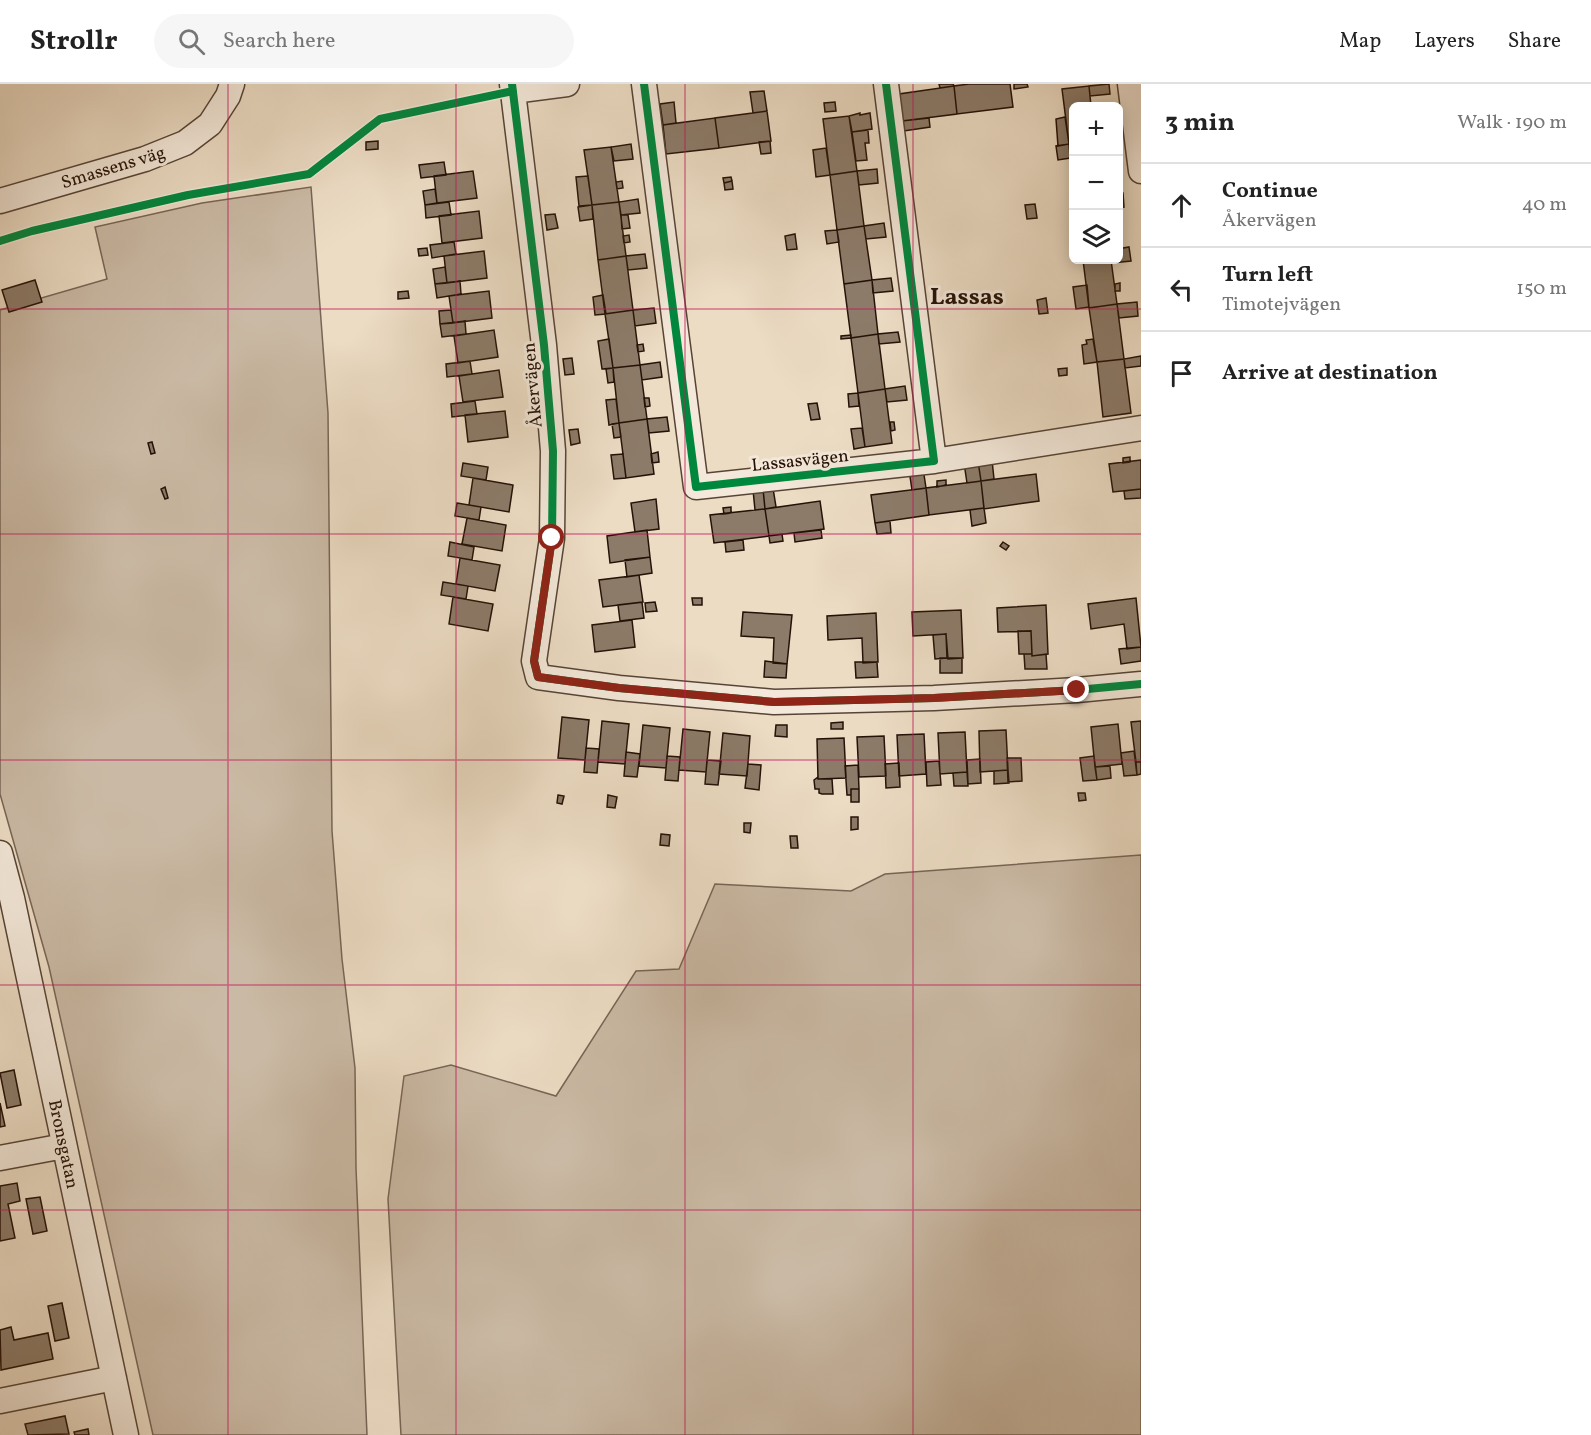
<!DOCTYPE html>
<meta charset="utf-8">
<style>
:root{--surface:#fff;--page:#f6f6f6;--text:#222;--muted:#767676;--line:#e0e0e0}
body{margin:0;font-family:Vollkorn,serif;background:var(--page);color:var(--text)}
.controls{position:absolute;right:18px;top:18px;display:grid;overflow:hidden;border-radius:9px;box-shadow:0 3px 15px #0003}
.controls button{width:54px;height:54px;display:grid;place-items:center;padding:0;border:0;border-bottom:2px solid var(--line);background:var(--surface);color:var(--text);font:30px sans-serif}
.stop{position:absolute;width:18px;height:18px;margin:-14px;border:4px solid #8f2418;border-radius:50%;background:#fff}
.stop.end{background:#8f2418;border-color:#fff;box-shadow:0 2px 6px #0008}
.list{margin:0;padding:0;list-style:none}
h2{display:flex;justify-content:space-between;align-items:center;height:78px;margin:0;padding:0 24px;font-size:26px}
h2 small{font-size:20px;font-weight:400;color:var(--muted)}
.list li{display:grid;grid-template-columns:39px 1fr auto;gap:18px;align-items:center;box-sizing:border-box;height:84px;padding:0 24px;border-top:2px solid var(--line)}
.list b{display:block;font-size:22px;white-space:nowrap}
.list p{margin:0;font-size:20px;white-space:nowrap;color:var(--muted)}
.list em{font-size:20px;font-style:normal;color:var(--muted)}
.icon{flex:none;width:33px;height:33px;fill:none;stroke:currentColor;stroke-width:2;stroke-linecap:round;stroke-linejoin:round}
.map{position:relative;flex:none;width:1141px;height:1351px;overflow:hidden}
header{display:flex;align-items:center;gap:36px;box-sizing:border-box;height:84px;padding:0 30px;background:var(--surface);border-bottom:2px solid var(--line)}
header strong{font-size:28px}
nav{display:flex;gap:33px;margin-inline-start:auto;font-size:21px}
.search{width:420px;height:54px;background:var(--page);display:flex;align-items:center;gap:15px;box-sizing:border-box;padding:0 21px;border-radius:33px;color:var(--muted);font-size:22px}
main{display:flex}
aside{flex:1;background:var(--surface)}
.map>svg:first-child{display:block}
.green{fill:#cab9a4;stroke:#786556;stroke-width:1.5}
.building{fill:#8c7b69;stroke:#251107;stroke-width:1.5}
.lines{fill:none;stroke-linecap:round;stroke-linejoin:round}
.minor-casing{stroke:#574436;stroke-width:27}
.minor{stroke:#f3e8d9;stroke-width:24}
.cycleway-casing{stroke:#f3e8d9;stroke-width:11}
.cycleway{stroke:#00873e;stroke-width:8}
.route{stroke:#8f2418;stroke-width:8}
.grid{fill:none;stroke:#c2185b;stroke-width:1.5;stroke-opacity:0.55}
.labels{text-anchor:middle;stroke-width:6;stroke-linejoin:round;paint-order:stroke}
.street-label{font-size:18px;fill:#251107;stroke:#f3e8d9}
.district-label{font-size:24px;font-weight:bold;fill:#251107;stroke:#f3e8d9}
</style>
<header>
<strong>Strollr</strong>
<div class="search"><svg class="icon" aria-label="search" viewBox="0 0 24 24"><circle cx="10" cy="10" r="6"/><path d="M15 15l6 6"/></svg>Search here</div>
<nav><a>Map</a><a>Layers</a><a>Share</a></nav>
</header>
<main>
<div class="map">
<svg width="1141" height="1351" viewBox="0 0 1141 1351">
<rect width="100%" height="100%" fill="#ecdcc4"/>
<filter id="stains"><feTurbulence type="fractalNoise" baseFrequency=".00333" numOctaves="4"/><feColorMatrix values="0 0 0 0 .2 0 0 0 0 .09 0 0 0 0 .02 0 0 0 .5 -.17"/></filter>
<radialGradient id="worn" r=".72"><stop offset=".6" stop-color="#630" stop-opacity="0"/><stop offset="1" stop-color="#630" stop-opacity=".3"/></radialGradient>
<!-- green -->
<path class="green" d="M311,103L328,329L332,747L342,875L355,984L356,1084L367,1351H153L49,883L0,710V226L107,195L95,143L202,119Z
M1141,771V1351H401L388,1115L404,992L451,981L556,1012L636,887L679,885L715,800L851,807L885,790Z"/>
<!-- building -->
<path class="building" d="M939,0H953L954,2L940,4Z
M969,0H1010L1013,23L957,30L954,2Z
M1014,0H1027L1028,3L1014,5Z
M1109,0L1110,10L1090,12L1089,2Z
M954,2L957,30L902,37L899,10Z
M1089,2L1091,22H1074V60H1069L1062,5Z
M764,7L767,27L753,29L750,8Z
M674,18L676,39L663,41L660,20Z
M835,18L836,27L825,28L824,19Z
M767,27L771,57L719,64L715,34Z
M860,29V31L870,29L872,45L852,48L849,32Z
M849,32L857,87L830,91L823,35Z
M1065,33L1069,60L1058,62L1056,35Z
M715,34L719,64L666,70L663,41Z
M929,34L930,43L904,47L902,37Z
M868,46L869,59H865L867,76L856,77L852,48Z
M378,57V65L366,66V58Z
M770,57L771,69L761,70L759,58Z
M631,60L633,75L614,77L611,63Z
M1069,60H1074V98L1070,74Z
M1069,60L1070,74L1058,76L1056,62Z
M611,63L619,118L592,121L584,66Z
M826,64L830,91L816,93L813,66Z
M444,78L446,91L421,94L419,81Z
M877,85L878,99L859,101L857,87Z
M473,87L477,114L437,119L434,92Z
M857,87L864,142L837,146L830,91Z
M588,92L592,121L579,122L576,93Z
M731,93L732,97L724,99L723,94Z
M622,97L623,104L617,105L616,98Z
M732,97L733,105L725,106L724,99Z
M435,105L437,119L425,121L423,107Z
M1118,109H1123L1124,123L1118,124Z
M638,115L640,129L621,131L619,118Z
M449,118L451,131L426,134L425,121Z
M619,118L626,172L598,176L592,121Z
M1035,120L1037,134L1027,135L1025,121Z
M592,121L593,135L580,137L578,123Z
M479,127L482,154L442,159L439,132Z
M555,130L558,144L547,146L545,131Z
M621,131H628L630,144L622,145Z
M884,139L886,153L866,155L864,142Z
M864,142L872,196L844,200L837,146Z
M837,146L839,158L827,160L825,147Z
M795,150L797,165L787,166L785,152Z
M629,151L630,158L624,159L623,152Z
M1074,151V170H1073L1070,152Z
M454,158L456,170L432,174L430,161Z
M1129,163L1131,177L1112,179L1111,176H1118V165Z
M427,164L428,171L419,172L418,165Z
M484,167L487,194L447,199L444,172Z
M645,170L647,184L628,186L626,172Z
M626,172L633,226L605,230L598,176Z
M1083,176H1111L1117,220L1089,224Z
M445,183L447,199L435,200L433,185Z
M891,194L893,207L873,209L872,196Z
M35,196L42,218L9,228L2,206Z
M872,196L878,250L851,254L844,200Z
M460,197L461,210L437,214L435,200Z
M1120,199V207H1115V200Z
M1087,201L1089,223L1076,225L1073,203Z
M408,207L409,214L398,215V208Z
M489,207L492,234L453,239L449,212Z
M603,211L606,230L595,231L593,213Z
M1046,214L1048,229L1039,230L1037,216Z
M1137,218L1138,232L1119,234L1117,220Z
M1117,220L1124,275L1097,278L1089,224Z
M654,224L656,239L635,242L633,226Z
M451,226L453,239L440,240L439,227Z
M633,226L640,281L613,284L605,230Z
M465,237L466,250L442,253L440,240Z
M494,246L498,273L458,279L454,252Z
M898,248L900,258L879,260L878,250Z
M878,250L885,305L858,309L851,254Z
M851,251V254L841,255V252Z
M609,255L613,284L602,285L598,257Z
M1093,255L1097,278L1084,280L1082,261L1087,260L1086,256Z
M643,260L644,267L638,268L637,261Z
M1141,272V282L1125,284L1124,275Z
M572,274L574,290L565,291L563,275Z
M1124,275L1131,329L1103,333L1097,278Z
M470,277L472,290L447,293L446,280Z
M660,278L662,293L642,296L640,281Z
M640,281L647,335L619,339L613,284Z
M613,284L614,298L608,299L606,285Z
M1067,284V291L1059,292L1058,285Z
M499,286L503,313L463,318L459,292Z
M905,302L907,316L887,318L885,305Z
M885,305L892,359L865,363L858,309Z
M858,309L859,322L849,323L848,310Z
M644,314H649L650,322L645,323Z
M616,315L619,339L609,341L606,316Z
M475,317L477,330L452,333L451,320Z
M817,319L820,335L811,336L808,320Z
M505,327L508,353L468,358L465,331Z
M667,333L669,347L649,349L647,335Z
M647,335L654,390L626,394L619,339Z
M890,338H894L895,346L891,347Z
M619,339L621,353L614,354L612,340Z
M862,344L865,363L854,365L851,345Z
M578,345L580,359L571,361L569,346Z
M152,358L155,369L151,370L148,359Z
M658,368L659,378L652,379L651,370Z
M623,370L626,394L614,395L611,371Z
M1130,373V378L1123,379V374Z
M992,376L994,395L981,397L978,377Z
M1141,376V405L1113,408L1109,380Z
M978,377L981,397L967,399L964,379Z
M463,379L488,383L486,396L461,392Z
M923,384L926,404L912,406L909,386Z
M1036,390L1039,417L984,425L981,397Z
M473,394L513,401L509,428L469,421Z
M946,396V401L937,403V397Z
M981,397L984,424L929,431L926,404Z
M165,403L168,414L165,415L161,405Z
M773,404L776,423L765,425L763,405Z
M926,404L929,431L875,439L871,411Z
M763,405L765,425L755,426L753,406Z
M1141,405V414L1125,415L1124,407Z
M656,415L659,445L635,448L631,419Z
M820,417L824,445L769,452L765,425Z
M457,419L481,423L479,436L455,432Z
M731,423V429L724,430L723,424Z
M984,424L986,439L972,442L970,426Z
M765,425L769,452L714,459L710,431Z
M467,434L506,441L502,467L462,460Z
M890,437L891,449L877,450L875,439Z
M647,446L650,473L610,479L607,452Z
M821,446L822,454L795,458L794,449Z
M782,450L783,457L770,459L769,452Z
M743,456L744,466L726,468L725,458Z
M450,458L474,463L472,476L448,472Z
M1003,458L1009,462L1006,466L1000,462Z
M650,473L652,489L627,493L625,476Z
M460,474L500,481L495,507L456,500Z
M639,491L643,518L603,523L599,496Z
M443,498L468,502L466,515L441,511Z
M453,513L493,520L488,547L449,540Z
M692,514H702V521H693Z
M1136,514L1141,563L1127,565L1124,540L1091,545L1088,520Z
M642,518L644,534L620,537L618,521Z
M655,518L657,527L646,528L645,519Z
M1046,521L1048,570L1032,572L1031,547L998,548L997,524Z
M961,526L963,574L948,575L946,550L913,552L912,528Z
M743,528L792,531L787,580L773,579L774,554L741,552Z
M876,529L878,578L863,579L862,554L828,556L827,532Z
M632,536L635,563L595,568L592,541Z
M1018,547H1031L1032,570H1019Z
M946,550L947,574L935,575L933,551Z
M1141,563V577L1121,580L1119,565Z
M1024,570H1032V572L1046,570L1047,585H1025Z
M940,574H962V589H940Z
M765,577L787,580L786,594L764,593Z
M855,578H877L878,593L856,594Z
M562,633L589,636L585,676L558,674Z
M602,637L629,640L625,680L598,678Z
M1141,637V678H1136L1131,638Z
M843,638V645H831V639Z
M1118,640L1122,680L1095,683L1091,643Z
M643,641L670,644L666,684L639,682Z
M776,641H787V653L775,652Z
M683,645L710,648L706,688L679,686Z
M1006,646L1008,686L980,688L979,647Z
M965,648L967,688L940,690L938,649Z
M723,649L750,652L747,692L719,690Z
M924,650L926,690L899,692L897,651Z
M884,652L886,692L859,693L857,653Z
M844,654L846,694L818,695L817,655Z
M586,664L599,665L597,689L584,688Z
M1134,667L1137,691L1124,692L1121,669Z
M626,668L640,670L637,693L624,692Z
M667,672L680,673L678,697L665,696Z
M1094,672L1097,696L1083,697L1080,674Z
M1007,674H1021L1022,697L1008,698Z
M980,675L981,699L968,700L967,676Z
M707,676L721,677L718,701L705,700Z
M939,677L941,701L927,702L926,678Z
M1136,678H1141V690L1137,691Z
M899,679L900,703L886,704L885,680Z
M748,680L761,681L759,706L745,704Z
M858,681L859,705H851V711H847L845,682Z
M1110,682L1111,694L1097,696L1095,683Z
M1008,686L1009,699L994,700V687Z
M967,688L968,702H954L953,689Z
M818,693V695H832L833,710H822L819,709V705H815L814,696Z
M851,705H859V718H851Z
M1078,709H1085L1086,716L1079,717Z
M558,711L564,712L562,720L557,719Z
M608,711L617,713L615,724L607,723Z
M851,733H858V745L851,746Z
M744,739H751L750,749L744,748Z
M661,750L670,751L669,762L660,761Z
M790,752H797L798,764H791Z
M14,986L21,1021L7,1024L0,989Z
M0,1019L5,1042L0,1043Z
M17,1099L20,1117L8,1120L15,1154L0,1157V1102Z
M40,1113L47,1147L33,1150L26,1115Z
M62,1219L69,1254L55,1257L48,1222Z
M11,1243L14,1256L48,1249L53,1275L1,1286L0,1246Z
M65,1332L69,1350L28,1351L25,1340Z
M88,1345L89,1351H75L74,1348Z"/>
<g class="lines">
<!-- minor casing -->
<g class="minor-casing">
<path id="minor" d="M512,0L544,261L553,367L552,454L534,577L538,593L619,604L774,618L934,614L1077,606L1141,600
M644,0L696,403L934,377L886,0
M1130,0L1141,87
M513,7L567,0
M0,117L145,75L185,59L210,40L228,12L232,0
M934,377L1141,344
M0,769L12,814L126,1351
M0,1074L64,1062
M0,1317L114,1294"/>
</g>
<!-- minor -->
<use href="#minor" class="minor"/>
<!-- cycleway casing -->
<g class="cycleway-casing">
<path id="cycleway" d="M512,0L544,261L553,367L552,454L534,577L538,593L619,604L774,618L934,614L1077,606L1141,600
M644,0L696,403L934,377L886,0
M0,157L32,147L188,111L309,90L380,35L513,7"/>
</g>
<!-- cycleway -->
<use href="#cycleway" class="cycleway"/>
</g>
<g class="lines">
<!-- route -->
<path class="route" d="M552,454L534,577L538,593L619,604L774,618L934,614L1077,606"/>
</g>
<!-- grid -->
<path class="grid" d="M228,0V1351M456,0V1351M685,0V1351M913,0V1351M0,225H1141M0,450H1141M0,676H1141M0,901H1141M0,1126H1141"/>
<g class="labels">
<!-- street labels -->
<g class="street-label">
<text transform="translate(113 83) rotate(-17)" y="6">Smassens väg</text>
<text transform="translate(532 301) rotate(-95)" y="6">Åkervägen</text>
<text transform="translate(800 376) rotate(-6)" y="6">Lassasvägen</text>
<text transform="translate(64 1060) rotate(78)" y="6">Bronsgatan</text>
</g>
<!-- district labels -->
<g class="district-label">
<text x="967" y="220">Lassas</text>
</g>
</g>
<rect width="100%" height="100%" filter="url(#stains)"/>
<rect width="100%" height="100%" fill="url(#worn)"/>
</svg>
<div class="controls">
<button>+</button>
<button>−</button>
<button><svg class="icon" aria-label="layers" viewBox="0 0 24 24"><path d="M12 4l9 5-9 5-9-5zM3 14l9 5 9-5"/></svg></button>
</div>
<div class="stop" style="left:552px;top:454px"></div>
<div class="stop end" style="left:1077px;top:606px"></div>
</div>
<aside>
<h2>3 min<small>Walk · 190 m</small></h2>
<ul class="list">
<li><svg class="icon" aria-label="ahead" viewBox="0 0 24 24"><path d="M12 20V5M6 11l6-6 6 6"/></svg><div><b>Continue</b><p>Åkervägen</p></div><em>40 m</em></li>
<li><svg class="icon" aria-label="left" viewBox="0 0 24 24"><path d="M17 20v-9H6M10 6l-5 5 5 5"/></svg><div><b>Turn left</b><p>Timotejvägen</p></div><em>150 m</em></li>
<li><svg class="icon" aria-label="arrive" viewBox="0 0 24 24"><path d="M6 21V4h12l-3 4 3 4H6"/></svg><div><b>Arrive at destination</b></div></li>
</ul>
</aside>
</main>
